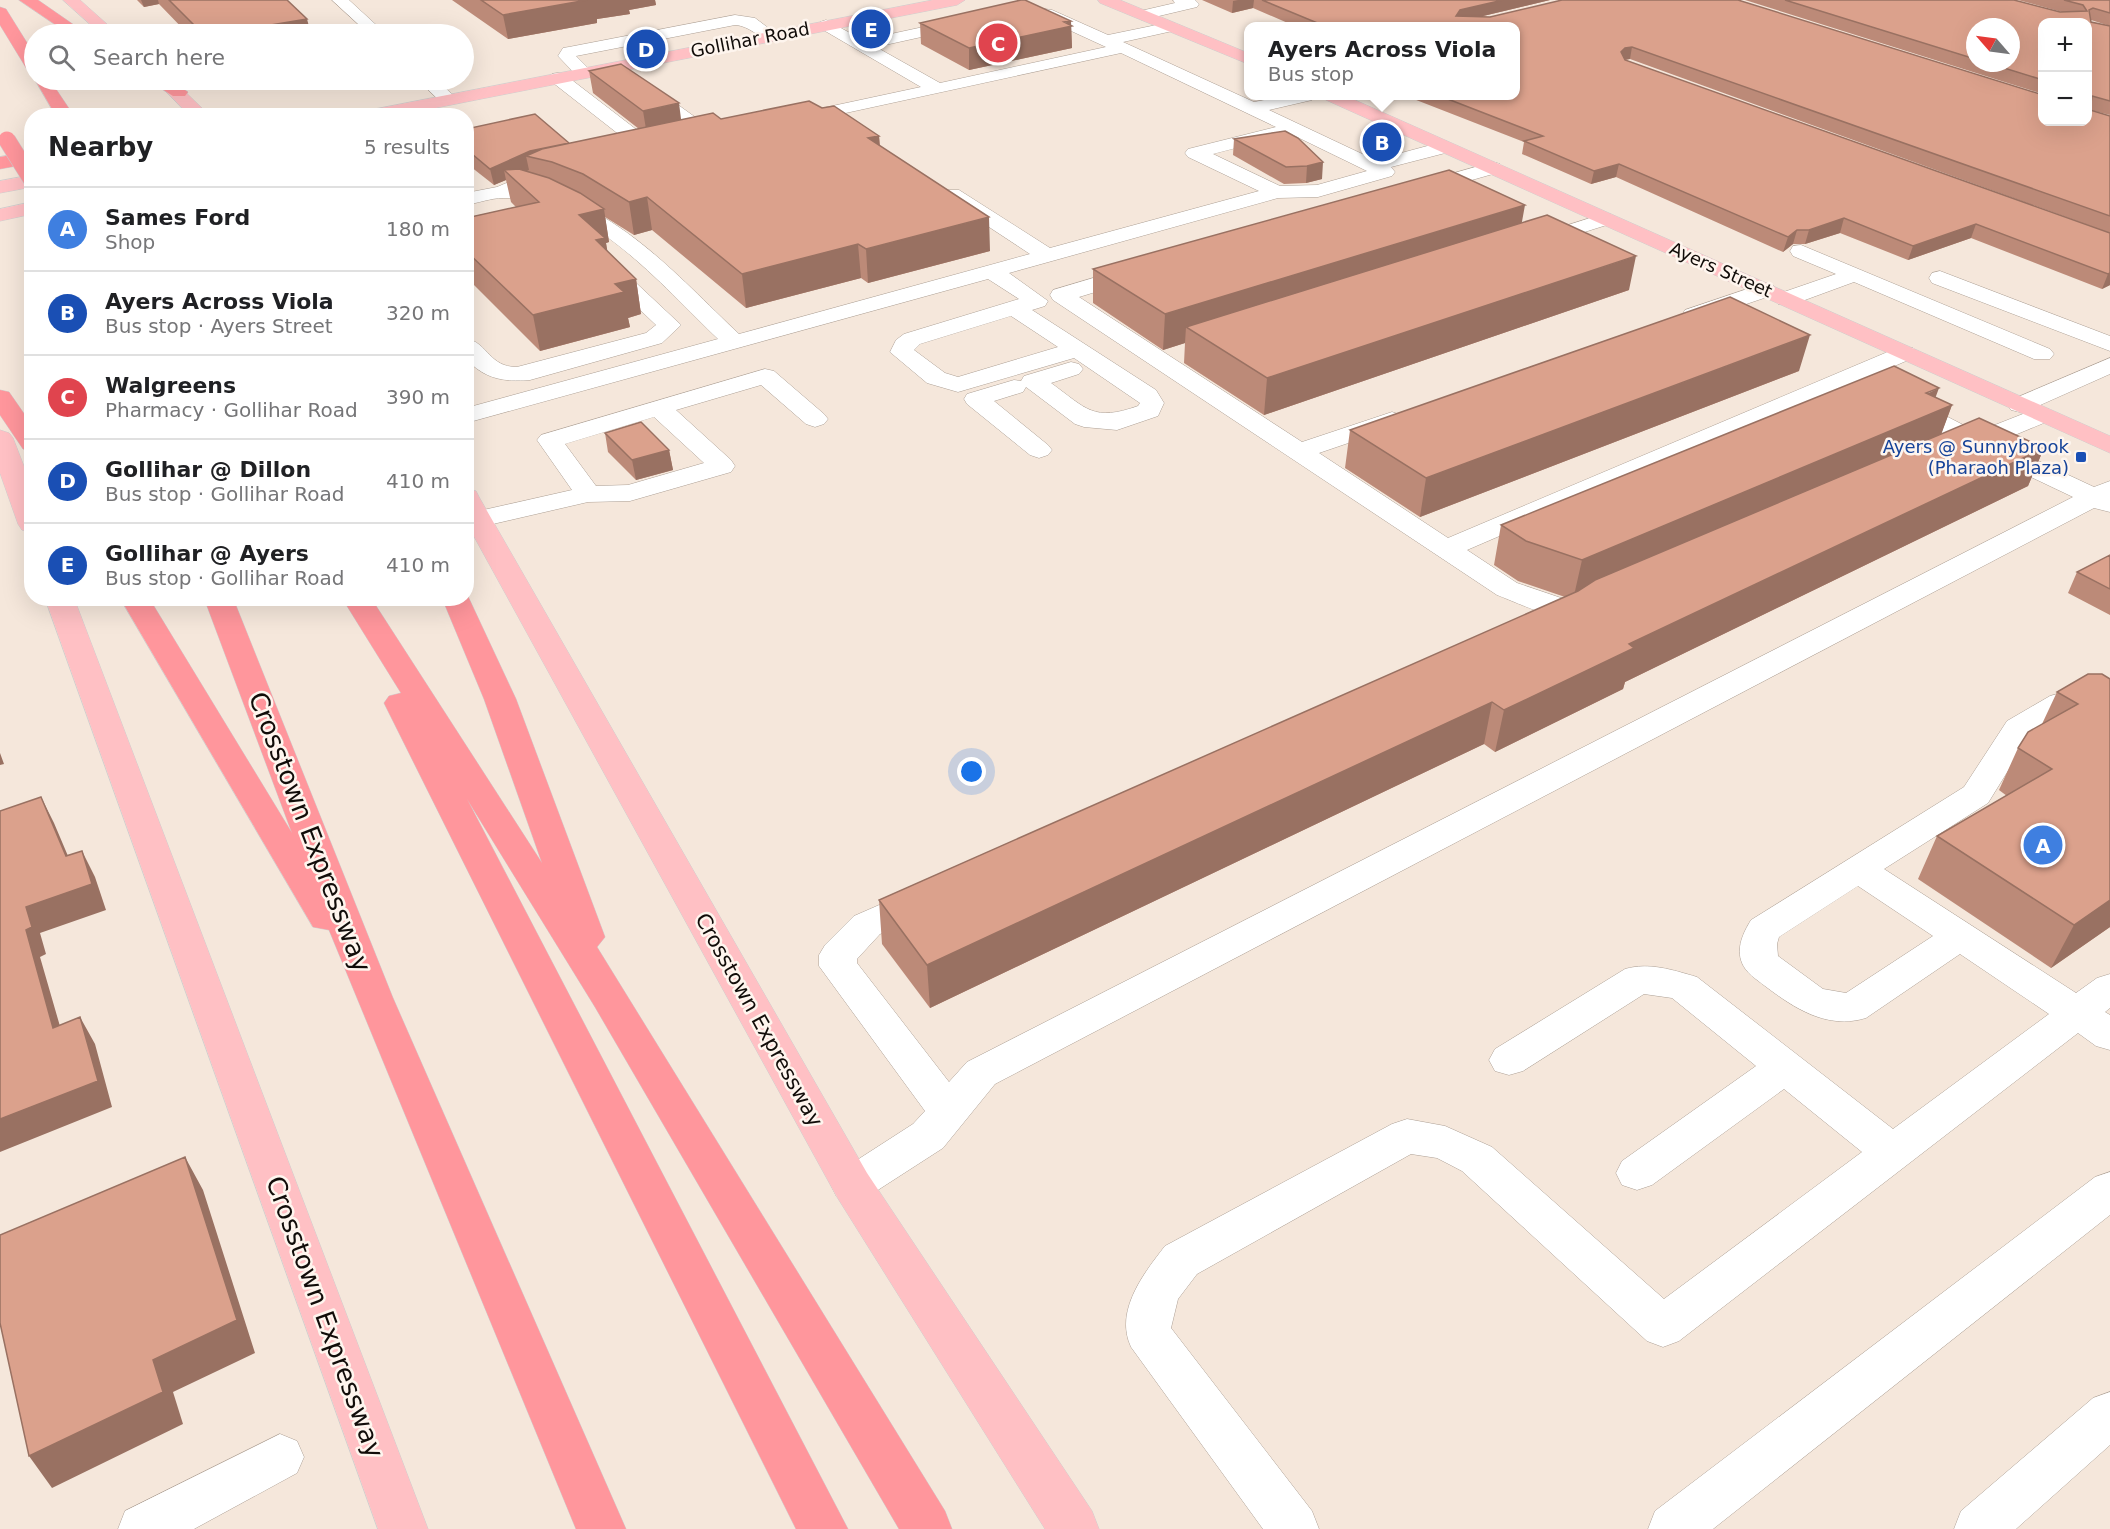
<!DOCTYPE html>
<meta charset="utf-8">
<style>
:root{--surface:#fff;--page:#f6f6f6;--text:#202124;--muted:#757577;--line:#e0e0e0;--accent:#ac1636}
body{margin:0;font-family:"DejaVu Sans",sans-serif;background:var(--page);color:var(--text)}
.controls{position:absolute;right:18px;top:18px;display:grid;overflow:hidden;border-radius:12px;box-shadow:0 6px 24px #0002}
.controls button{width:54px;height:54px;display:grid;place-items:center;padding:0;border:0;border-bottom:2px solid var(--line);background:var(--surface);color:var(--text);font:30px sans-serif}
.compass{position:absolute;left:1966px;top:18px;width:54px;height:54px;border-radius:50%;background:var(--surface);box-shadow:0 6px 24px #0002;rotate:298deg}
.you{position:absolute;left:972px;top:772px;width:21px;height:21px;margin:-15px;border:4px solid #fff;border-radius:50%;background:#1a73e8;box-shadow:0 0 0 9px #1a73e833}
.badge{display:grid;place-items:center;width:39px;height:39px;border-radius:50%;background:var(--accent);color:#fff;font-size:20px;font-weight:700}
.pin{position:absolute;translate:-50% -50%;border:3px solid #fff;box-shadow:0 2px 6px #0006}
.popup{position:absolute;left:1244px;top:22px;width:276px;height:78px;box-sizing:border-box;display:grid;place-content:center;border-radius:12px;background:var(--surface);filter:drop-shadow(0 2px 4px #0005);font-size:20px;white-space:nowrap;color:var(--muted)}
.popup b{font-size:22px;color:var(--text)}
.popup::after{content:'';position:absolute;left:50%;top:100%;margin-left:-12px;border:12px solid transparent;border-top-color:var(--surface)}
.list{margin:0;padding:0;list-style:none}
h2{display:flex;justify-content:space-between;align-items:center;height:78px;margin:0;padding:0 24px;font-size:26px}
h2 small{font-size:20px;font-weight:400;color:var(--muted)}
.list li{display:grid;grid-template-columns:39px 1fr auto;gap:18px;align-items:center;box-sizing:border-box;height:84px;padding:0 24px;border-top:2px solid var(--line)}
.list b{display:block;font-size:22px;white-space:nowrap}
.list p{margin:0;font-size:20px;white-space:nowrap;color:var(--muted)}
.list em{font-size:20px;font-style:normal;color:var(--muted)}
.icon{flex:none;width:33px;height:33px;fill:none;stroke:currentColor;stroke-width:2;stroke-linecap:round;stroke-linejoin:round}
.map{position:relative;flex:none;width:2110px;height:1529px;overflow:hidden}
.search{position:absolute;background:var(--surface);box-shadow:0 6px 24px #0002;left:24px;top:24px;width:450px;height:66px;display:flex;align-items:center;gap:15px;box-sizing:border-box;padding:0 21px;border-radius:33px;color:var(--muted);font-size:22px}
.panel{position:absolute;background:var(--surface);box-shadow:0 6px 24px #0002;left:24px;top:108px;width:450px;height:498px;border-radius:24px}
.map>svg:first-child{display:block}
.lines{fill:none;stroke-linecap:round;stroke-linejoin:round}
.minor-casing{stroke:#ada095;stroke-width:1}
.major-casing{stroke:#cfcece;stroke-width:1}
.highway-casing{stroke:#cfcece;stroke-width:1}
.minor{fill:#fff;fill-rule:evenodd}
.major{fill:#ffc0c4;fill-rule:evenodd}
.highway{fill:#ff969c;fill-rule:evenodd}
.highway-bridge-casing{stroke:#cfcece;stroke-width:18;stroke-linecap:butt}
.highway-bridge{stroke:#ff969c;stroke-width:17}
.wall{fill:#bc8a78;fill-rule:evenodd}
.shaded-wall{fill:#997162}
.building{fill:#dba18c;stroke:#997162;stroke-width:1.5}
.transit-dot{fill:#1a4fb4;stroke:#fef5ee;stroke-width:2}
.labels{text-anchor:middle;stroke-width:5;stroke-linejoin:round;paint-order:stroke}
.far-street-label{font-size:18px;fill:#110c09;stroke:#fef5ee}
.far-transit-label{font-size:18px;fill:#164399;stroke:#fef5ee;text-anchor:end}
.street-label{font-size:21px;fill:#110c09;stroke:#fef5ee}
.near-street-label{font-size:26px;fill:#110c09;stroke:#fef5ee}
</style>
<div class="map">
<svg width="2110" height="1529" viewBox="0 0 2110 1529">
<rect width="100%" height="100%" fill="#f5e7db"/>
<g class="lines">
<!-- minor casing -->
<g class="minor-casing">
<path id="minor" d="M332,0H349L386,34H369Z
M1173,0H1195L1199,4L1197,7L1142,20L1134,15L1136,12L1175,3Z
M1031,7L1052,10L1108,35L1171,22L1177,24L1179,27L1177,30L1123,42L1254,102L1284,96H1315L1312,100L1269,110L1375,160L1446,141L1455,147L1453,151L1391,167L1395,172L1392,176L1318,197L1278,198L1009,273L1048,301L1045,306L1032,310L1156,390L1164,403L1158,416L1117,430L1084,427L1075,424L1026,387L1023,392L994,401L1048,445L1052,450L1048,455L1039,458L1030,455L967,404L964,399L967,394L1014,380L1021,381L1024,376L1071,362L1079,364L1083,369L1079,374L1051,383C1087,409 1093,422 1138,406L1140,403L1074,358L958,392L927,383L890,352L896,340L904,334L1019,299L988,279L466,423V408L718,339C662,286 587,195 503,198C491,198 478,203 466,205V193L497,187L523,176L530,178L533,182L525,189C614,201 676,275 739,334L1030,254L945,198L942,194L945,190H959L1050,248L1259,191L1188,157L1185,153L1188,149L1276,127L1121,53L795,124L786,119L795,114L921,87L820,28L818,25L820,22L826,20L863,40L965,18L971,20L973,23L971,26L876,47L940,83L1106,47L1043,18L1025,15L1023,12ZM1291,134L1367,171L1317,185L1280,186L1213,154ZM1011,316L1058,347L958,377L945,373L914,350L920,344Z
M735,15L755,18L779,36L771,41C757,37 750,26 735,25L576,56L593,73L584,78L578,77L558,56L563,48L569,47Z
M558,73L564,74L646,137L688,128L637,92L634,88L637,84H649L713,130L711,134L642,149L635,147L552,82L549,78L552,74Z
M418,80H437L457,99L448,104L442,103Z
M1493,162L1500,164L1503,168L1500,172L1419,195L1412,193L1409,189L1412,185Z
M1606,213L1613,215L1616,219L1613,223L1534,248L1527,246L1523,242L1527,238Z
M1801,245L2050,349L2054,354L2050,359H2034L1854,282L1794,304H1778L1775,299L1778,294L1836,274L1793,256L1790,251L1793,246Z
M1137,265L1145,267L1148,272L1145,277L1079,297L1302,442L1392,412L1401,415L1405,420L1401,425L1319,453L1448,538L1897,348H1913L1917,353L1913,358L1467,550L1517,583L1573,602L1589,597L1599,600L1604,606C1583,636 1524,605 1497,595L1053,300L1050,295L1053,290Z
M1940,271L2110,336V351L1932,283L1929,278L1932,273Z
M626,279L634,281L681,325L662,343L530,380C503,382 485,379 466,359V338C489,344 489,367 517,367L646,333L656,325L615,286L618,281Z
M1765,283L1773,285L1776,290L1773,295L1693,322L1685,320L1682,315L1685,310Z
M2110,358V374L2029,410L2020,412L2011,410L2008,405L2011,400Z
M765,369L774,371L824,414L828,419L824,424L815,427L806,424L761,385L676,410L731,460L735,466L731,472L630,501L588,502L480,527L470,525L466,519L470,513L572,490L537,440L541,435ZM654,417L704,463L628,485L596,486L565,444Z
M1907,396L1977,432L2033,410L2042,407L2051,410L2055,415L2051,420L1998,442L2094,487L2110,481V512L2094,508L995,1084L943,1148L867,1197L852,1203L837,1197L831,1185L837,1173L913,1124L925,1111L819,966V955L825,945L854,916L909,892L922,888L935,892L940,901L935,910L880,934L857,959V963L949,1082L967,1062L2073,497L1972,449L1964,451L1955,448L1951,443L1953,440L1898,408L1895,403L1898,398Z
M2061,693L2110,694V714L2067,713L2030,735L1988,803L1884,869L2076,993L2097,978L2110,974V1008L2105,1012L2110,1015V1050L2096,1046L2078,1033L1679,1341L1663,1347L1647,1341L1462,1171L1437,1158L1411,1154L1197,1274L1178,1299L1171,1328L1312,1511L1319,1529H1263L1131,1347C1114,1311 1144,1273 1165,1246L1392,1124L1407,1119L1445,1126L1492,1147L1664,1299L1862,1152L1784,1089L1652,1185L1637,1190L1622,1185L1616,1173L1622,1161L1756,1066L1672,998L1644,994L1523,1071L1509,1075L1495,1071L1489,1060L1495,1049L1625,969C1649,962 1673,970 1697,977L1893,1129L2049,1014L1960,954L1866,1018C1827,1030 1794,1008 1765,986C1756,979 1746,973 1742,963C1736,948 1743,933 1751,920L1964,787L2007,721L2050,696ZM1858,886L1933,936L1846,993L1823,989L1778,956L1777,944L1779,937Z
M2110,1172V1215L1713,1529H1648L1655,1511L2095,1177Z
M2110,1392V1445L2016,1529H1954L1961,1511L2093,1398Z
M280,1434L297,1441L304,1457L297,1473L194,1529H118L125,1511Z"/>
</g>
<!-- major casing -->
<g class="major-casing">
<path id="major" d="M63,0H80L118,34H101Z
M933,0H965L957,5L395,116H356L365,111Z
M1098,0H1120L1248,53V64L1100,3Z
M155,80H173L210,116H190Z
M1323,96H1346L2110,436V453L1326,100Z
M32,175V187L0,193V181Z
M32,202V214L0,221V209Z
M0,430L9,433L13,438L32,487V532L22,530L18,524L0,473Z
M466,489L476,491L479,497L867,1173L1092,1511L1099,1529H1045L837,1197L466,522Z
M45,598H74L428,1529H378Z"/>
</g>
<!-- highway casing -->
<g class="highway-casing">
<path id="highway" d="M19,0H38L87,34H69Z
M0,7L6,9L34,54V72L28,71L0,25Z
M34,78L50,80L74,116H56Z
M148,80H169L188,92L185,96H173Z
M199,108L205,109L206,116H188L193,109Z
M32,151V163L0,169V157Z
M0,390L9,392L32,425V452L23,449L0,415Z
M466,592L516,699L605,937L597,947L945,1511L952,1529H899L595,1007L467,799L848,1529H796L384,703L389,696L401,693L342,598H371L542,863L484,699L442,598H466Z
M120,598H149L292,833L204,598H233L393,998L626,1529H576L329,930L313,927Z"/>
</g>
<!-- minor -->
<use href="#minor" class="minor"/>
<!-- major -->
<use href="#major" class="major"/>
<!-- highway -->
<use href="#highway" class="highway"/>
<!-- highway-bridge casing -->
<g class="highway-bridge-casing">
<path id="highway-bridge" d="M7,140L32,180"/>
</g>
<!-- highway-bridge -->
<use href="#highway-bridge" class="highway-bridge"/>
</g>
<!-- wall -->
<path class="wall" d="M137,0H287L311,34H188L159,4L144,7Z
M452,0H655L656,5L629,10L630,14L597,19V23L508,39Z
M1202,0H1550L1479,17L2088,122L2043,22V94L1745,0H2014L2060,12H2062L2018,0H2110V26L2091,20V22L2110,26V115L2090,110L2110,116V233L1630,59L1625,60L2110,233V285L2102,289L1971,238L1908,260L1840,233L1805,244H1793L1783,252L1616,177L1591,184L1522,154L1524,142L1406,96H1515V27H1297L1253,8L1232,13ZM1975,27L2011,63H1975Z
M920,23L1071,26L1072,48L969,70L921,44Z
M589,71L682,120L721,119L822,108L879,136L880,146L990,251L868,283L861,278L746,308L652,230L634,235L605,217L609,242L606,243L607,251L636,279L641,314L628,318L630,327L540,351L466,277V218L516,207L511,202L506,180L494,185L466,163V129L569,144L639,129L593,93Z
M1285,131L1322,179L1306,183L1284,184L1233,155L1234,139Z
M1522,223L1629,290L1264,415L1184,363L1185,343L1163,350L1093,303V269Z
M1799,371L1420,517L1345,468L1350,430Z
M1935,398L1952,405L1941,434L2044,448L2028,486L1625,682L1623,689L1495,752L1484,744L930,1008L882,944L879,900L1565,597L1518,581L1494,565L1501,525Z
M605,433L669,450L673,470L636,480L608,452Z
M2110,555V615L2068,593L2077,572Z
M2110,679V927L2051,968L1918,879L1937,836L2007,796L1999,790L2018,748L2042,724L2057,692Z"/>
<!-- shaded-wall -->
<path class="shaded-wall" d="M141,0H158L159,4L144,7Z
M587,0H655L656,5L629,10L630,14L597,19V23L508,39L503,15Z
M1238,0H1254L1253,8L1232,13L1233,1Z
M1503,0H1550L1458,22L1456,16L1460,10Z
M307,19L311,34H216Z
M1071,21L1072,48L969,70V48Z
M1632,47L1630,59L1623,60L1621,52L1625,48Z
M679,103L682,127L647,135L643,111Z
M879,136L881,167L868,138Z
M569,143L552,162L526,156L529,170L512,177L504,170L506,180L494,185L490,169L530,151Z
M1323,162L1322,179L1306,183L1307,166Z
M1619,164L1616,177L1591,184L1594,171Z
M647,197L652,230L634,235L629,202Z
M1525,205L1519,238L1186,327L1185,343L1163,350L1165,314Z
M604,209L609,242L606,243L611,272L579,215Z
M989,217L990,251L868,283L866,249Z
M1844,218L1840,233L1805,244L1809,230Z
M1976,224L1971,238L1908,260L1913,246Z
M1797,230L1793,244L1783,252L1788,237Z
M858,244L861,278L746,308L742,274Z
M1636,256L1629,290L1264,415L1267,378Z
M2110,273V285L2102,289L2108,274Z
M636,279L641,314L628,318L630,327L540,351L533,315L615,284Z
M1810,335L1799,371L1420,517L1426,478Z
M1939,388L1929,415L1952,405L1938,443L1573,600L1582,560Z
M2044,448L2028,486L1625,682L1623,689L1495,752L1504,710L1629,644Z
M669,450L673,470L636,480L632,460Z
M1492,702L1484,744L930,1008L927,965Z
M0,753L4,764L0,765Z
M41,797L54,823L79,882L66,856Z
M82,851L95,877L106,910L40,933L46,954L40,957L68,1054L53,1028L26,930V907Z
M2110,900V927L2051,968L2074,925Z
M80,1017L95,1044L112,1107L0,1152V1119Z
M185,1157L203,1190L255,1353L173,1392L183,1424L52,1488L29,1456L153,1360Z"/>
<!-- building -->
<path class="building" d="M169,0H287L307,19L216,34H203Z
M481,0H587L503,15Z
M1021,0H1025L1071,21L1064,22L1072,26L969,48L920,23Z
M1262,0H1503L1460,10L1456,16L1490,17L1562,0H1738L2043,95V122H2088V22H2043V80L1988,63H2011V27H1975V59L1785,0H2014L2060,12L2087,11L2083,5L2064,0H2110V13L2093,8L2089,10L2091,22L2110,26V101L2092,96L2090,110L2110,116V216L1632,47L1625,48L1621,52L1625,60L2110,233V273L2108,274L1976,224L1913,246L1844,218L1809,230H1797L1788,237L1619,164L1594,171L1524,141L1543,136L1440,96H1515V27H1327Z
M621,64L679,103L643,111L589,71Z
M809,101L822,108L834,106L879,136L868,138L989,217L866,249L858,244L742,274L647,197L629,202L583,174L552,162L526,156L542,149L713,113L721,119Z
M535,114L569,143L530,151L490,169L466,149V129Z
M1285,131L1298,138L1323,162L1307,166L1286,167L1234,139Z
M519,169L549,178L580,193L604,209L579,215L605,238L596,240L636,279L615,284L624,292L533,315L466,251V218L539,202L504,170Z
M1449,170L1525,205L1165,314L1093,269Z
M1547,215L1636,256L1267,378L1186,327Z
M1730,297L1810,335L1426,478L1350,430Z
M1894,366L1939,388L1926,393L1952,405L1582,560L1526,541L1501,525Z
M1979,418L2044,448L1629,644L1634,648L1504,710L1492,702L927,965L879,900L1578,591L1595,580Z
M641,422L669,450L632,460L605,433Z
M2110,555V589L2077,572Z
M2088,674H2102L2110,679V900L2074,925L1937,836L2052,769L2018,748L2028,732L2078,704L2057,692Z
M41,797L66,856L82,851L92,884L26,907L32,927L26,930L53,1028L80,1017L98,1081L0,1119V811Z
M185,1157L237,1320L153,1360L163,1392L29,1456L0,1323V1235Z"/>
<!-- markers -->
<rect class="transit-dot" x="2075" y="451" width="12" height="12" rx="3"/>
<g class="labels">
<!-- far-street labels -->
<g class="far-street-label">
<text transform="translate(750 40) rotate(-11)" y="6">Gollihar Road</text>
<text transform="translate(1721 270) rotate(24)" y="6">Ayers Street</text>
</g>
<!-- far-transit labels -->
<g class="far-transit-label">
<text x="2069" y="453">Ayers @ Sunnybrook<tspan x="2069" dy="21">(Pharaoh Plaza)</tspan></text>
</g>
<!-- street labels -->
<g class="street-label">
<text transform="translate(759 1020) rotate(61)" y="7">Crosstown Expressway</text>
</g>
<!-- near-street labels -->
<g class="near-street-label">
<text transform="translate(310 832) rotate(69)" y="9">Crosstown Expressway</text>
<text transform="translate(325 1317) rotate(70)" y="9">Crosstown Expressway</text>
</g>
</g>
</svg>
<div class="controls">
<button>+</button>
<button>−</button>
</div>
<svg class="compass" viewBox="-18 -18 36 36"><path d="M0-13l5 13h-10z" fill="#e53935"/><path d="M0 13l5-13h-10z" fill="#757577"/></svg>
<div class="you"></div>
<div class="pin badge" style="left:2043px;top:845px;background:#3f7fe0">A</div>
<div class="pin badge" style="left:1382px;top:142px;background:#1a4fb4">B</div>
<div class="popup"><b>Ayers Across Viola</b>Bus stop</div>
<div class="pin badge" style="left:998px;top:43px;background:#e0444e">C</div>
<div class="pin badge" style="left:646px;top:49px;background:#1a4fb4">D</div>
<div class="pin badge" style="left:871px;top:29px;background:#1a4fb4">E</div>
<div class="search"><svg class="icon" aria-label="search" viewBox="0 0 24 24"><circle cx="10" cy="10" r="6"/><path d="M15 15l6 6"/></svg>Search here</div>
<section class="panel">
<h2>Nearby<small>5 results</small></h2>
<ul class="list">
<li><span class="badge" style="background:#3f7fe0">A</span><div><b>Sames Ford</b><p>Shop</p></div><em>180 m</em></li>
<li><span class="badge" style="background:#1a4fb4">B</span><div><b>Ayers Across Viola</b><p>Bus stop · Ayers Street</p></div><em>320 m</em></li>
<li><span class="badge" style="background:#e0444e">C</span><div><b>Walgreens</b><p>Pharmacy · Gollihar Road</p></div><em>390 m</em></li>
<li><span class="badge" style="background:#1a4fb4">D</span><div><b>Gollihar @ Dillon</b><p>Bus stop · Gollihar Road</p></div><em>410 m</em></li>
<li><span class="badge" style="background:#1a4fb4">E</span><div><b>Gollihar @ Ayers</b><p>Bus stop · Gollihar Road</p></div><em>410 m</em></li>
</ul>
</section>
</div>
